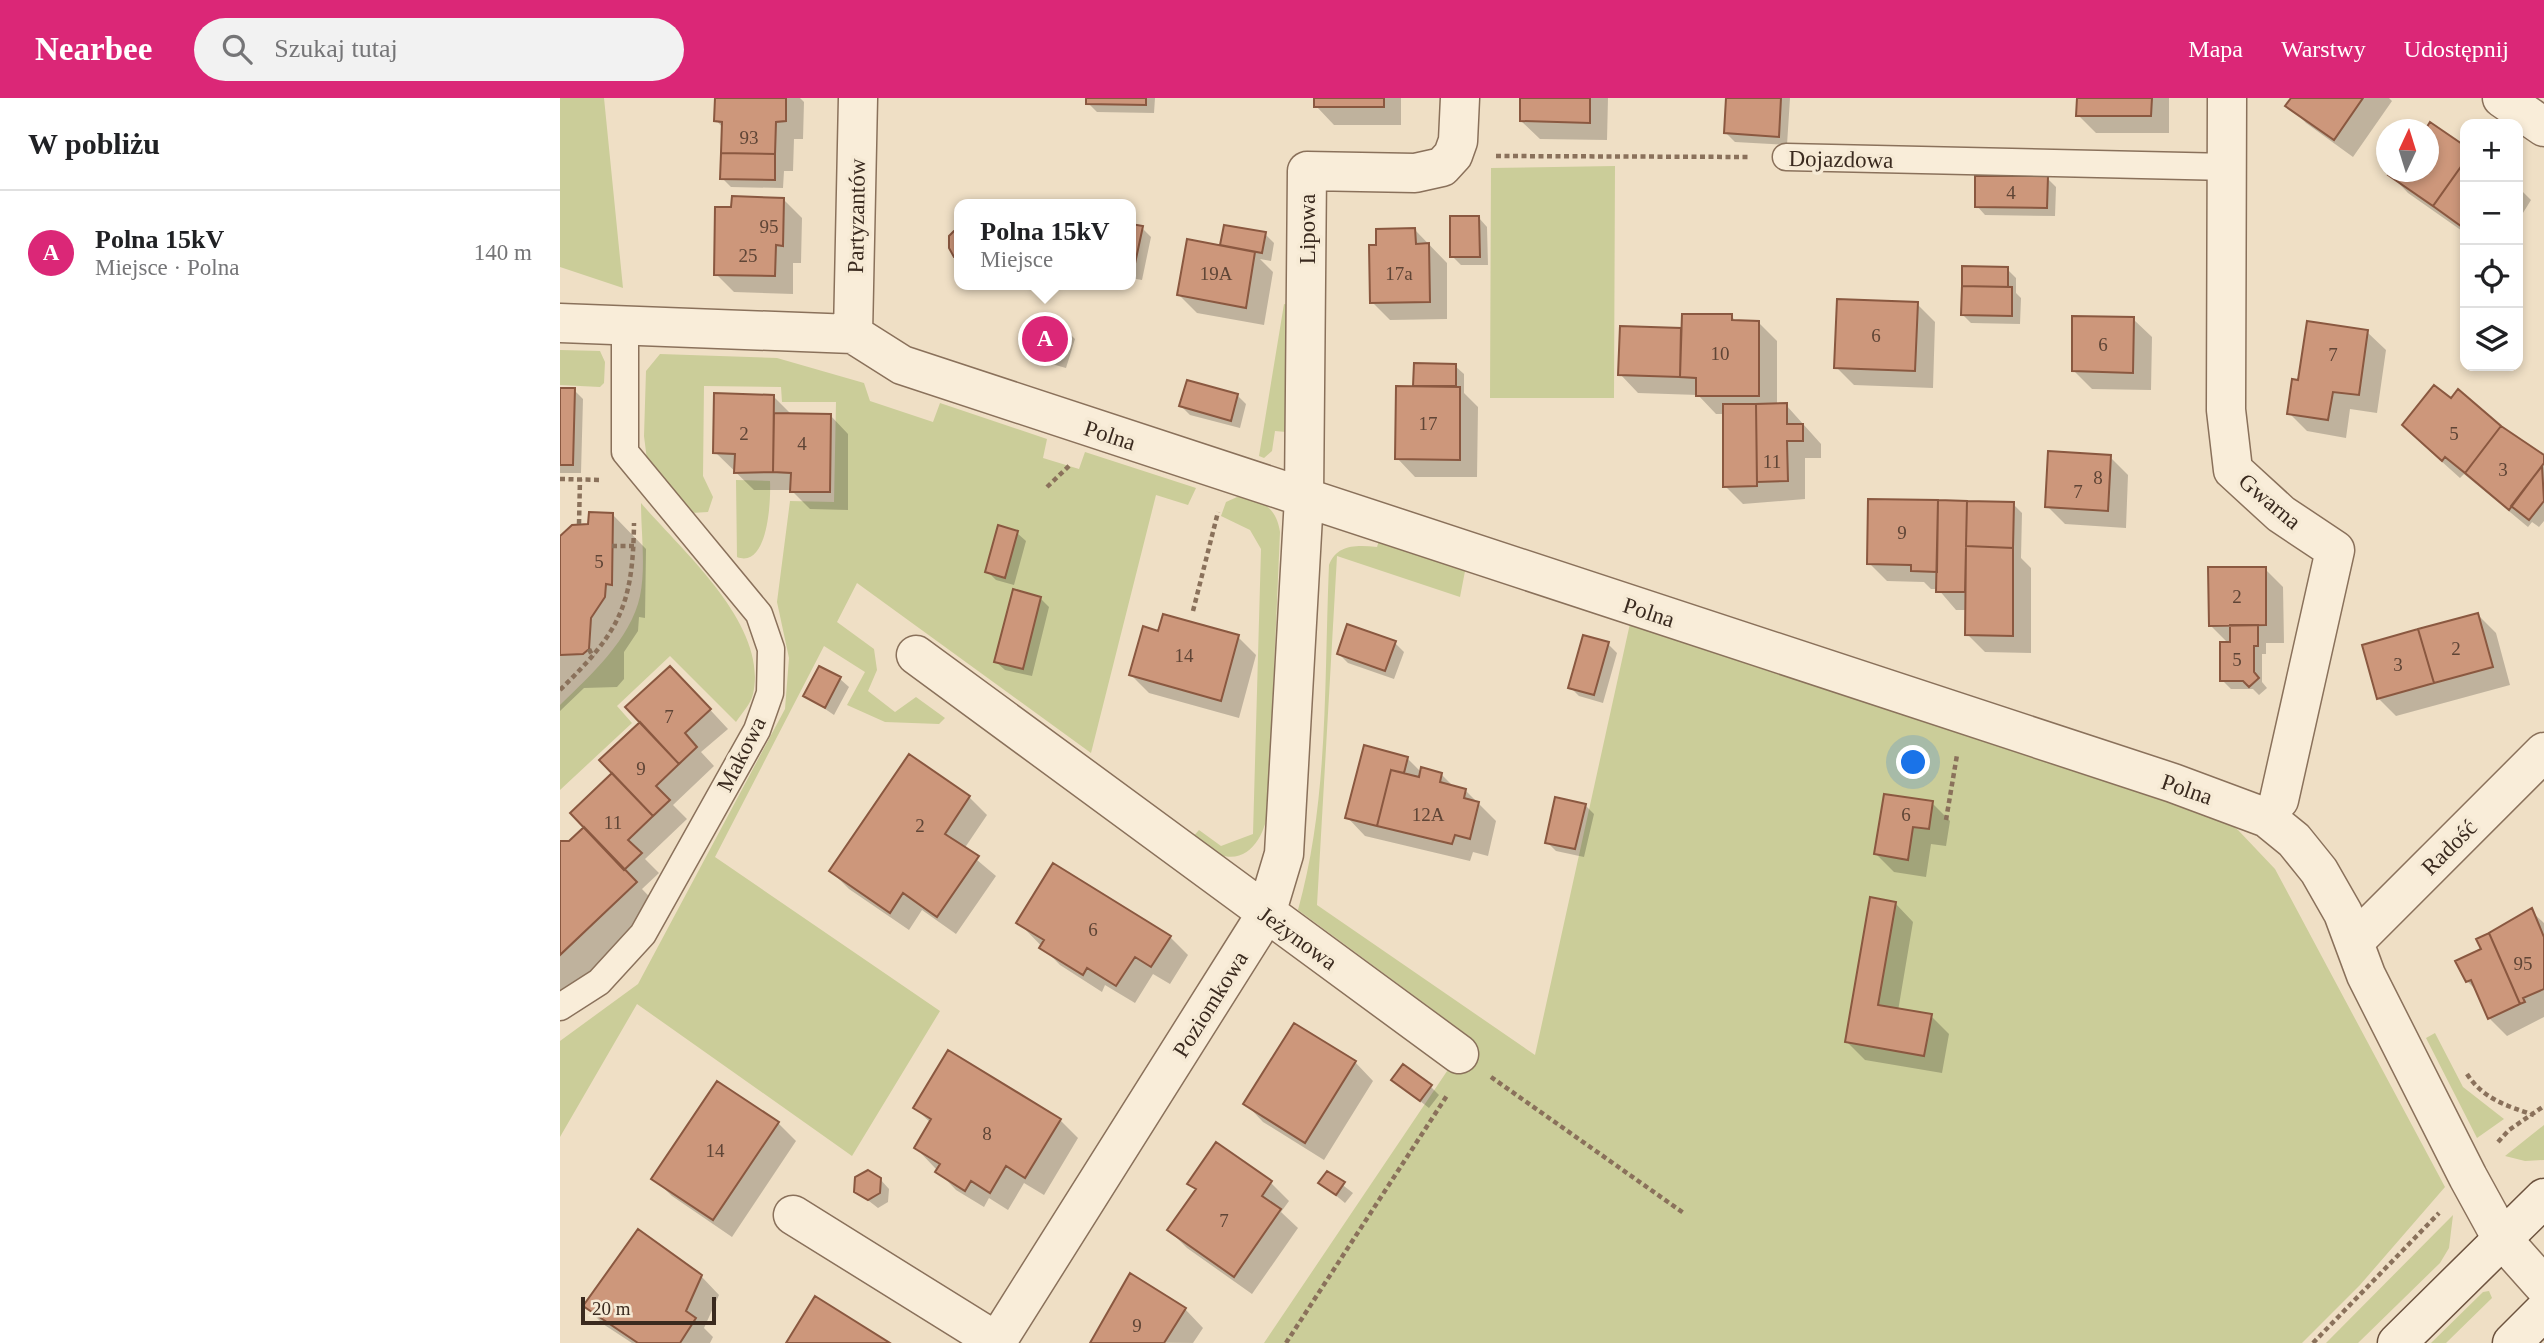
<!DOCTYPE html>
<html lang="pl">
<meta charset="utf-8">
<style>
:root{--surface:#fff;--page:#f2f2f2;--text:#202124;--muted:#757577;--line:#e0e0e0;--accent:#db2777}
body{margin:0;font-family:Georgia,serif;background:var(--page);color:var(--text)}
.controls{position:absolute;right:21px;top:21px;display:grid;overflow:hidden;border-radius:14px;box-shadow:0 4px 10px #0003}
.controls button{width:63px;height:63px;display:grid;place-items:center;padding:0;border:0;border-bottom:2px solid var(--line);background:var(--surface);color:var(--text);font:35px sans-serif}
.compass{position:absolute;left:1816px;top:21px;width:63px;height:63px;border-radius:50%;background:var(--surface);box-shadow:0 4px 10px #0003;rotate:4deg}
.scale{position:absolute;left:21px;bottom:18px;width:135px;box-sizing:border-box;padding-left:7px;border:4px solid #3a2a1f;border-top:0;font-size:19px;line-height:24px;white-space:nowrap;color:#3a2a1f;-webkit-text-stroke:5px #f6ead5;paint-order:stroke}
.you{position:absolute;left:1354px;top:665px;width:24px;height:24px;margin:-18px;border:5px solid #fff;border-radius:50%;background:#1a73e8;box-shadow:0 0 0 10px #1a73e833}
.badge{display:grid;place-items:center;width:46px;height:46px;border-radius:50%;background:var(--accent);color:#fff;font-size:23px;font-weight:700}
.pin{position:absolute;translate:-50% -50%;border:4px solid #fff;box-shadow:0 2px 7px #0006}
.popup{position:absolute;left:394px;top:101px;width:182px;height:91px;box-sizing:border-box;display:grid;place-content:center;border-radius:14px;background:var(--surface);filter:drop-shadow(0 2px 5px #0005);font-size:23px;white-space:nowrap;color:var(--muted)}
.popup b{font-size:26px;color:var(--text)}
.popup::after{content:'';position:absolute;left:50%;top:100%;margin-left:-14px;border:14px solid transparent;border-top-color:var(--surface)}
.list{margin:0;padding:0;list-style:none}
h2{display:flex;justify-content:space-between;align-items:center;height:91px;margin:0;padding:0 28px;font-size:30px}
h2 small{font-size:23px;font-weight:400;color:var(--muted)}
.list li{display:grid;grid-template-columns:46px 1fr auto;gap:21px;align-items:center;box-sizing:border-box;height:126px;padding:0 28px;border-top:2px solid var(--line)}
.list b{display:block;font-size:26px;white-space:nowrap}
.list p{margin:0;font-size:23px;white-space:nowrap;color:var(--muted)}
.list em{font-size:23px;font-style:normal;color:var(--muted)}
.icon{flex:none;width:38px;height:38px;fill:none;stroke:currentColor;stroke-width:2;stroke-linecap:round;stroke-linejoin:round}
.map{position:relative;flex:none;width:1984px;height:1245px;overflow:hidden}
header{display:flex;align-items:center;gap:42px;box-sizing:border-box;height:98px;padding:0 35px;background:var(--accent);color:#fff}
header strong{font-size:33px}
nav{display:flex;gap:38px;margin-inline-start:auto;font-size:24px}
.search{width:490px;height:63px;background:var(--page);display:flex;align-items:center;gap:18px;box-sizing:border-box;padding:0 24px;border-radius:38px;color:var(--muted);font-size:26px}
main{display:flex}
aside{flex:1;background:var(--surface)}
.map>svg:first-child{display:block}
.green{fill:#cbcd99}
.shadow{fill:#0003}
.building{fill:#cd977b;stroke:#8a5840;stroke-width:2}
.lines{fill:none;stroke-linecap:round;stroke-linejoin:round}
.lane-casing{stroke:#8a715b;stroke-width:29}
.street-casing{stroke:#8a715b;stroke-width:41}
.secondary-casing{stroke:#6c523e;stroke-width:41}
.path{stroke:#8a715b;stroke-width:4.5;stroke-dasharray:5 3.5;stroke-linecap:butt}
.lane{stroke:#f9edd9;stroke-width:26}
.street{stroke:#f9edd9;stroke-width:38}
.secondary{stroke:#f9edd9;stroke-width:38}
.labels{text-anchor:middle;stroke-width:7;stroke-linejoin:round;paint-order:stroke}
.number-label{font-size:19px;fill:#5f4536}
.street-label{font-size:23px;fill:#3a2a1f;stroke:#f6ead5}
</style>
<header>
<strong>Nearbee</strong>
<div class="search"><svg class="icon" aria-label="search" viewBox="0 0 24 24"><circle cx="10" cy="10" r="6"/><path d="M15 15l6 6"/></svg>Szukaj tutaj</div>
<nav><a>Mapa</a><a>Warstwy</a><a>Udostępnij</a></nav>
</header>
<main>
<aside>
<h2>W pobliżu<small></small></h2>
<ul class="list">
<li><span class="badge">A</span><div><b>Polna 15kV</b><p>Miejsce · Polna</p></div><em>140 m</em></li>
</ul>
</aside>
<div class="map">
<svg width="1984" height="1245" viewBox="0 0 1984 1245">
<rect width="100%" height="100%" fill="#efdfc5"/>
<!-- green -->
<path class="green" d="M0,0H44L63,190L0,169Z
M1055,68L1054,300H930L931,70Z
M724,206L729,207L726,334L715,333L712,353L704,360L699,358Z
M0,252L40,253L45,264L44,285L40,289L0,287Z
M100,256L217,260L304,285L310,303L373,324L380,305L487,341L483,360L519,371L525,354L636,390L628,407L596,397L531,655L297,485L277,524L314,551L317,572L308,593L335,614L356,599L385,620L379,626L325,624L287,607L305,574L264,548L155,759L380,913L292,1058L77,906L0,1039V943L78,886L225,611L229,560L217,504L230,403L274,404L276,304H222L221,289L144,288L143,378L153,399L148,414L131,415L87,362L84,338L86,273Z
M176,382L210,383C211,403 208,471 177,459Z
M686,395C704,404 717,412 720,434L708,709C707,733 691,767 660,757C650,754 639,747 630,742L639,732L661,748L693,736L701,451L690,432L661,418L666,404Z
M81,405C122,453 209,527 193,596C191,606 181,616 176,624L110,558L57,608L72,625L0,692V607C30,578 71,541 80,498C86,469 81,435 81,405Z
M820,439L906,468L900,499L777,458L757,807L975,957L1071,521L1658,717L1678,732L1715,771L1885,1089L1800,1187L1742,1245H704L910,939L738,812C769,701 764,582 769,467C777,446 797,447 817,449Z
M1875,935L1903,989L1944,1021L1917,1040L1866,940Z
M1984,1027V1062L1965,1063L1945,1058Z
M1893,1117L1889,1150L1880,1165L1798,1245H1766Z
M1929,1193L1932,1200L1886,1245H1871L1923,1194Z"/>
<!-- shadow -->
<path class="shadow" d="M156,0H240L244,4L243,41H234L233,73H224L223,90L171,89L162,80L163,30L156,22Z
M528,0H595L594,15L537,14L528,5Z
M757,0H841V27H774L756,8Z
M962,0H1048L1047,42L980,41L961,23Z
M1168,0H1230L1227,47L1175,44L1166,35Z
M1518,0H1609V35H1536L1518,17Z
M1733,0H1829L1832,3L1793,59L1746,25L1728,7Z
M1871,26L1905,50V135L1848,95L1830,76L1832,74H1868Z
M1487,80L1496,89L1495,118L1425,117L1417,108Z
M1958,89L1971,102L1958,123Z
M223,101L242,120L241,165H233V196L174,194L156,176L173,111Z
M919,120L927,129L928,167H901L892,158Z
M571,128L582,130L591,139L582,182L571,180Z
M665,129L705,136L714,145L711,163L700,161L713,174L704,227L637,215L619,197L661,149Z
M855,132L887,165V221L830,222L812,204L818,149Z
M1447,171L1456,180V195L1461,200L1460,226L1411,225L1402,216Z
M469,187H489L486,189Z
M1357,206L1375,224L1373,290L1294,287L1276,269Z
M1171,218L1177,224L1199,225L1217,243V307H1226L1261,346V360H1245V401L1183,406L1165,388L1164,316H1156L1138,297L1078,295L1060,276L1062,230L1123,232Z
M1573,221L1592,239L1591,292L1532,291L1514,273Z
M506,232L515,241L506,270L474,261L465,252Z
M1807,234L1826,252L1817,315L1790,311L1786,340L1747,333L1729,315L1740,284Z
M895,268L904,276V295L918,309L917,379H855L837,360L858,290L855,287Z
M0,292H14L23,301L21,375H0Z
M1899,293L1941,329L1984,360V423L1979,429L1972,424L1968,429L1904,376L1900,380L1860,344Z
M677,297L686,306L680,330L630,317L621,308Z
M213,298L232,317H270L288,336V412L250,411L231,392H194L155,354Z
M1550,359L1568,377L1566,430L1505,426L1487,408Z
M1453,406L1462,415L1461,460L1471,470V555L1425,554L1407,536V512H1396L1378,491H1371L1364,484L1327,483L1309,465Z
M53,417L86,451L85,520L79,519L78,533L64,554V581L57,589L24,590L0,613V441Z
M457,435L466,443L454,487L436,482L427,473Z
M1705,471L1723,489L1724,545H1706V556H1702V584L1707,590L1699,597L1693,591H1671L1662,582L1669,546L1650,527Z
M480,500L489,509L472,578L445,572L436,564Z
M1918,517L1936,535L1950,587L1836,618L1818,600Z
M678,539L696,557L679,620L589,595L571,577Z
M835,545L844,554L834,581L788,565L779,556Z
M1048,546L1057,555L1043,605L1019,598L1010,589Z
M260,570L280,581L289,589L274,617L246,598Z
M128,588L168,631L141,654L154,668L113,707L127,721L85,761L99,775L82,791L109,819L23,900L0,909V745L9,744L26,730L54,675Z
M805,649L847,660L862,675L881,676L895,690L905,692L936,723L928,758L913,754L910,763L805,738L787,719Z
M409,699L427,717L404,751L436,778L396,836L362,812L349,832L289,791L271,773Z
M1372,705L1390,723L1386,748L1371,746L1366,779L1334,774L1316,756Z
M1025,707L1034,716L1024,759L996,753L987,744Z
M1335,805L1353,824L1338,913L1371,918L1389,936L1382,975L1305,962L1287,944Z
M1971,813L1984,825V919L1947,938L1929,920L1918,894L1907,883L1923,852Z
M458,824L610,839L628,857L610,886L593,876L575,905L545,887L542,894L500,867Z
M734,927L795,964L813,983L764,1062L703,1024L685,1005Z
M833,982L871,989L879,997L869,1010Z
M355,1010L500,1022L518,1040L484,1097L464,1085L448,1112L429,1100L424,1109L396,1092L356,1050L371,1025Z
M218,1025L236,1043L172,1139L112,1098L93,1080Z
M767,1075L793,1095L785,1105L761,1085Z
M320,1081L329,1091L328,1104L318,1110L296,1093Z
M630,1085H711L729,1103L721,1114L738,1130L692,1196L627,1150L609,1132L637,1093Z
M141,1178L159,1197L144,1230L153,1239L150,1245H72L43,1226L25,1208Z
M571,1178L625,1211L643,1230L633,1245L530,1244Z"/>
<!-- building -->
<path class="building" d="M155,0H226V23L216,24L215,56L161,55L162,24L154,23Z
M526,0H586V7L526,6Z
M754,0H824V9H754Z
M960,0H1030V25L960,23Z
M1166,0H1221L1219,39L1164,35Z
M1517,0H1592L1591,18H1516Z
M1731,0H1803L1774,42L1725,8Z
M1870,24L1905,48V63L1873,108L1828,77L1830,74H1868V32H1865Z
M161,55L215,56V82L160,81Z
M1905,63V131L1873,108Z
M1415,78H1488L1487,110L1415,109Z
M172,98L224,100L223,148L216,147L215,178L154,177L155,109H171Z
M396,112H399V159H394L389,150V138L395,132Z
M890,118H919L920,159H890Z
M571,126L583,128L573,175L571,174Z
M664,127L706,134L702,155L660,147Z
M855,130L856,146L869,145L870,204L810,205L809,147H816V131Z
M627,141L695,154L686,210L617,197Z
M1402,168L1448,169V189L1402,188Z
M1402,188L1452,189V218L1401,217Z
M1277,201L1358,204L1355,273L1274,270Z
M1122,216H1172V222L1199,223V298H1136V280L1120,279Z
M1512,218L1574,219L1573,275L1512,273Z
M473,220L507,230L497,262L463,252Z
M1747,223L1808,232L1799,297L1773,294L1768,322L1727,316L1732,281L1738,282Z
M1060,228L1121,230L1120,279L1058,277Z
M854,265L896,266V288H853Z
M627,282L678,296L671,323L619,308Z
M1874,287L1891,300L1898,291L1941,328L1905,375L1885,359L1882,363L1842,327Z
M836,288L900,289V362L835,361Z
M0,290H15L13,367H0Z
M154,295L214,297L213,374L174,375L175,356L153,355Z
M1227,305V326H1243V343H1227L1228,383L1197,384L1196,306Z
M1163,306H1196L1197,388L1163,389Z
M214,315L271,316L270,394H230L231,375L213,374Z
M1941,328L1984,357V365L1949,412L1905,375Z
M1488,353L1551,357L1548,413L1485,409Z
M1982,368L1984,403L1969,422L1951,408Z
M1308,401L1378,402L1377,474L1351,473V467L1307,466Z
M1378,402L1407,403L1405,494H1376Z
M1407,403L1454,404L1453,450L1406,448Z
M29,414L53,415L52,487L46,486L45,499L31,520L29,551L23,556L0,557V438L12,427L28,426Z
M438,427L458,433L445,480L425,474Z
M1406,448L1453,450V538L1405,537Z
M1648,469H1706V527L1649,528Z
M453,491L481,499L463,571L434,564Z
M1918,515L1933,569L1874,585L1858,531Z
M603,516L679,537L661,603L569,577L583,528L598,533Z
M787,526L836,543L825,573L777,556Z
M1670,527H1698V548H1694V574L1699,580L1689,589L1683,583H1660V544H1670Z
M1858,531L1874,585L1817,601L1802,547Z
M1023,537L1049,544L1034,597L1008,590Z
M110,568L151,611L125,635L137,649L119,666L65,609Z
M259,568L281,579L265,610L243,598Z
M80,624L119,666L96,688L110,702L93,718L39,662Z
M804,647L848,659L844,675L831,672L817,728L785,720Z
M349,656L410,698L385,736L419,758L377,819L343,795L330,815L269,773Z
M861,669L882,675L880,684L906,691L904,700L919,704L910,741L895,737L892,746L817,728L831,672L859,679Z
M52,675L93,718L68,742L82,755L64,772L10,715Z
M1324,696L1373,703L1369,731L1353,729L1348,762L1314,756Z
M995,699L1026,706L1015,751L985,745Z
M24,729L77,784L0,857V743H9Z
M493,765L611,838L591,869L575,859L556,888L527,870L523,877L479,850L484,842L456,825Z
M1310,799L1336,804L1318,907L1372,916L1364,958L1285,944Z
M1972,810L1984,839V891L1963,900L1965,904L1960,906L1929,835Z
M1929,835L1960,906L1928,921L1911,882L1906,884L1895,863L1921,851L1916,841Z
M734,925L796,963L745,1045L683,1006Z
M388,952L501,1021L465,1080L446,1068L430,1095L411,1083L405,1093L375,1074L380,1066L354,1050L371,1021L353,1010Z
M843,966L872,987L860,1003L831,982Z
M157,983L219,1024L153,1122L91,1081Z
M656,1044L712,1083L702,1098L721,1111L674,1179L607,1132L636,1091L627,1086Z
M308,1072L321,1080L320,1095L308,1102L294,1094L295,1079Z
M767,1073L785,1084L776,1097L758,1085Z
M78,1131L142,1177L126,1213L136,1220L120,1245H78L23,1208Z
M570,1175L626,1210L604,1245H530Z
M255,1198L330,1245H226Z"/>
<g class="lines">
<!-- lane casing -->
<g class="lane-casing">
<path id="lane" d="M1226,59L1669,69
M0,909L39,884L83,836L197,632L210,595L211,551L199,516L65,354V227"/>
</g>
<!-- street casing -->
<g class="street-casing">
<path id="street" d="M1667,0L1666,312L1673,372L1721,416L1775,452L1719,702
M1942,0L1984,29
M0,225L293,236L342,267L1613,685L1707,720L1734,742L1759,773L1783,815L1806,877L1908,1079L1942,1141L1984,1188
M293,236L298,0
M356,557L899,956
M1794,844L1984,654
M233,1117L437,1244
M436,1245L706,816L724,756L744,400L747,73L855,75L882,69L893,57L898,43L900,0"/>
</g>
<!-- secondary casing -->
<g class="secondary-casing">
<path id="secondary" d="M1837,1245L1984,1100
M1952,1245L1984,1213"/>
</g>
<!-- path -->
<path class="path" d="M936,58L1190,59
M0,381L41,382
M487,389L511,366
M19,426L20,381
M52,448H74
M633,513L658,414
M29,551L33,559
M0,592C59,534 73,509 74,425
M1386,722L1397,657
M1907,976C1923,1001 1947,1008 1974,1017
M931,979L1125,1116
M1938,1044L1949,1032L1984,1008
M726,1245L888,996
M1753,1245L1879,1115"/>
<!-- lane -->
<use href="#lane" class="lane"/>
<!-- street -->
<use href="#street" class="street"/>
<!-- secondary -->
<use href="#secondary" class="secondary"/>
</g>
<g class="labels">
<!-- number labels -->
<g class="number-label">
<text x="189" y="46">93</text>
<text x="1451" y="101">4</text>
<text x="209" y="135">95</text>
<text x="188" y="164">25</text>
<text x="656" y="182">19A</text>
<text x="839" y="182">17a</text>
<text x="1316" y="244">6</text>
<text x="1543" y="253">6</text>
<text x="1160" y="262">10</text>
<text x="1773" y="263">7</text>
<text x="868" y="332">17</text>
<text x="184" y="342">2</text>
<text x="1894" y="342">5</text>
<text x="242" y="352">4</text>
<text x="1212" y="370">11</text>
<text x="1943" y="378">3</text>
<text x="1538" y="386">8</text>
<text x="1518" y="400">7</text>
<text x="1342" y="441">9</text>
<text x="39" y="470">5</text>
<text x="1677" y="505">2</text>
<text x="1896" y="557">2</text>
<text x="624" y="564">14</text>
<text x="1677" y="568">5</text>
<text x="1838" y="573">3</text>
<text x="109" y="625">7</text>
<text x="81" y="677">9</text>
<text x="868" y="723">12A</text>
<text x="1346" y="723">6</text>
<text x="53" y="731">11</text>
<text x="360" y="734">2</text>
<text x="533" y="838">6</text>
<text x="1963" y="872">95</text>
<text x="427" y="1042">8</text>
<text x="155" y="1059">14</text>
<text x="664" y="1129">7</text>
<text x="577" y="1234">9</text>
</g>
<!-- street labels -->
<g class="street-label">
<text transform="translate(1281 61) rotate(1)" y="8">Dojazdowa</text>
<text transform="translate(296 118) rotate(-89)" y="8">Partyzantów</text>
<text transform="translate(747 131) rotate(-90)" y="8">Lipowa</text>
<text transform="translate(550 337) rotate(18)" y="8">Polna</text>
<text transform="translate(1710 403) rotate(40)" y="8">Gwarna</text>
<text transform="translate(1089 514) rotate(18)" y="8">Polna</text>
<text transform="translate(181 656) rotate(-63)" y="8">Makowa</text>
<text transform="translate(1627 691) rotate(19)" y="8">Polna</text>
<text transform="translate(1889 749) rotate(-45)" y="8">Radość</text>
<text transform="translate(738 840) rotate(36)" y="8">Jeżynowa</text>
<text transform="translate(650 906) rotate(-58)" y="8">Poziomkowa</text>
</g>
</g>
</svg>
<div class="controls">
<button>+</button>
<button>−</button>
<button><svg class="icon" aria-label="locate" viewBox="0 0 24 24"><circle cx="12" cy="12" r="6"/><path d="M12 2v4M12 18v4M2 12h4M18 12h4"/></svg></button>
<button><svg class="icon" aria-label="layers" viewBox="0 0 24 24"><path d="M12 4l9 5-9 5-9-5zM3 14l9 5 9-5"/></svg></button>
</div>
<svg class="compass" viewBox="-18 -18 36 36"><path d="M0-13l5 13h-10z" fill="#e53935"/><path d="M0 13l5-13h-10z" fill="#757577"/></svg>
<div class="scale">20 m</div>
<div class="you"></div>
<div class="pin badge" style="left:485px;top:241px">A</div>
<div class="popup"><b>Polna 15kV</b>Miejsce</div>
</div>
</main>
